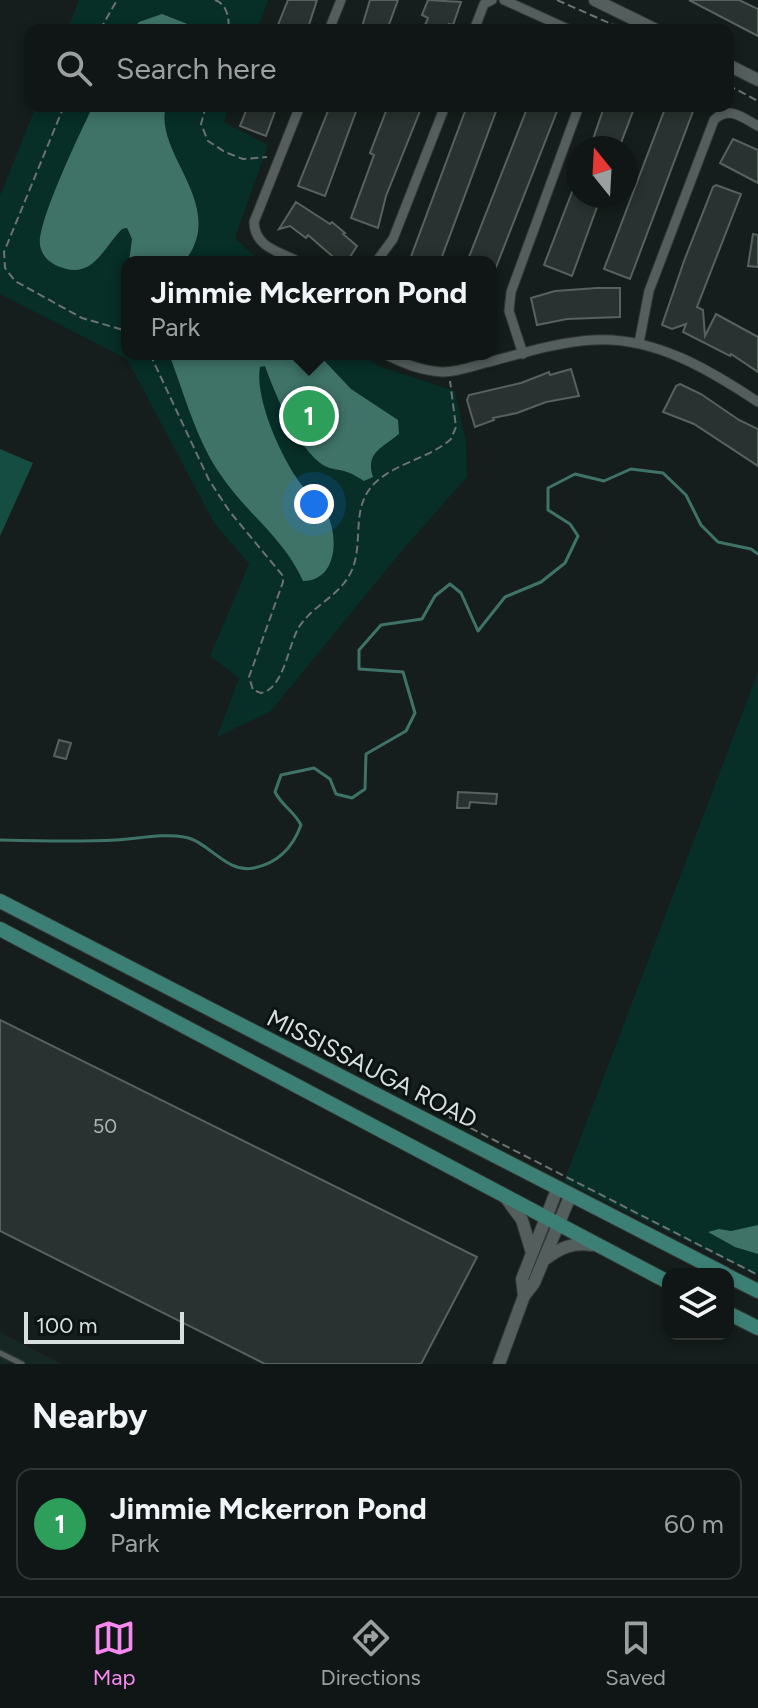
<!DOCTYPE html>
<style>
:root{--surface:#101615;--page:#191f1e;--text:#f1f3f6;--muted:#9c9fa0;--line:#303534;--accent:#f589ef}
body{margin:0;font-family:Figtree,sans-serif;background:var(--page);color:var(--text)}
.controls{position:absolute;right:24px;bottom:24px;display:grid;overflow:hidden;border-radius:16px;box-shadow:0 4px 12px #0003}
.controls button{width:72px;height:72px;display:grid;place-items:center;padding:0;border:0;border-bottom:2px solid var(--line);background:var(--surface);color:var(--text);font:40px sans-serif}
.compass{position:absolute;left:566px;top:136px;width:72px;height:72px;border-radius:50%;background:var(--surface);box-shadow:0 4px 12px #0003;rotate:342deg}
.scale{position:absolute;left:24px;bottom:20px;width:160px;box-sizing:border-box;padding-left:8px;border:4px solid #d9dfdd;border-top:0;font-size:22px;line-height:28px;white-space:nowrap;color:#d9dfdd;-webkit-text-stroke:6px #0c1413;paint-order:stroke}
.you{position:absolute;left:314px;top:504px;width:28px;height:28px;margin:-20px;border:6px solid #fff;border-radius:50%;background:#1a73e8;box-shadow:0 0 0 12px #1a73e833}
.badge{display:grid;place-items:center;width:52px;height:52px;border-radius:50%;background:var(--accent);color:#fff;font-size:26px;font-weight:700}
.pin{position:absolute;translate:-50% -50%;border:4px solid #fff;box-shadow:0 2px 8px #0006}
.popup{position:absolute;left:121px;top:256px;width:376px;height:104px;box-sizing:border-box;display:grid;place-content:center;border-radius:16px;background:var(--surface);filter:drop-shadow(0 2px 6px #0005);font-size:26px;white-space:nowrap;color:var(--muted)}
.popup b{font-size:30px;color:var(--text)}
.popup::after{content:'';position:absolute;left:50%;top:100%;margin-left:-16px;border:16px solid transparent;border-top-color:var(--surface)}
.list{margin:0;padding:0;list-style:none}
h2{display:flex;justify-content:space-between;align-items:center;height:104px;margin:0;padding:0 32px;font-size:34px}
h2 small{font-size:26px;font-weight:400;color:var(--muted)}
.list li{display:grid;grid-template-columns:52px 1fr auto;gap:24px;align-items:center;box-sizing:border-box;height:112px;margin:0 16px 16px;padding:0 16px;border:2px solid var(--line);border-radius:16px}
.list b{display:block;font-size:30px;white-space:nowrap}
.list p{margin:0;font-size:26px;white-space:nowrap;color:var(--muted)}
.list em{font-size:26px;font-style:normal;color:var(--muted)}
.icon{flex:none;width:44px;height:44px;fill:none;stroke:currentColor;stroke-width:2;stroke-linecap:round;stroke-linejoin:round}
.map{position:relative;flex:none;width:758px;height:1364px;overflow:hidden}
.search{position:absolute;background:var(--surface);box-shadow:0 4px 12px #0003;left:24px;right:24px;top:24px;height:88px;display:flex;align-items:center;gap:20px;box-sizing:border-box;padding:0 28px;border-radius:16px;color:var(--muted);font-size:30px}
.sheet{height:232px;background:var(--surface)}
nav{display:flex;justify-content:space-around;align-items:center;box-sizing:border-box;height:112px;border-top:2px solid var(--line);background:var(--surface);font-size:22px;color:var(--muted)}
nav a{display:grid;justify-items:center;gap:4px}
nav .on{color:var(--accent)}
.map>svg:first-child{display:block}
.built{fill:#172824}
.green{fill:#072e27}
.forest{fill:#164d43}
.water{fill:#3f7368}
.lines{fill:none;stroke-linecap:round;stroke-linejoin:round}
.stream{stroke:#3f7368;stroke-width:3}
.building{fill:#293230;stroke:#57615e;stroke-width:2}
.lane-casing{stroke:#323735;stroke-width:7}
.street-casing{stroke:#323735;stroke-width:11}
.secondary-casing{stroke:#323735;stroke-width:14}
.primary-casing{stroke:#323735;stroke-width:16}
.path{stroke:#6c7371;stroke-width:2;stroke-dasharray:8 4;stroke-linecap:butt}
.lane{stroke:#545e5c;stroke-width:5}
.street{stroke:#545e5c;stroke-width:9}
.secondary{stroke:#545e5c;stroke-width:12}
.primary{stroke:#3c8075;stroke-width:14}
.labels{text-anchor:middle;stroke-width:6;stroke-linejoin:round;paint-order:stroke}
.number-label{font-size:20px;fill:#adb4b2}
.street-label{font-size:24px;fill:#d9dfdd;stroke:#0c1413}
</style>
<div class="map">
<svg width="758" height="1364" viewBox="0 0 758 1364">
<rect width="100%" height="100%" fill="#151e1c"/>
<!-- built -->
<path class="built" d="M0,1332L62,1364H0Z"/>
<!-- green -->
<path class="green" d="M79,0H268L257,30H67Z
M36,106H229L224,122L268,145L235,238L261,262H127V354H365L378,366L455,391L466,442L467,477L400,553L271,711L217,737L239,678L210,656L249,564L214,523L127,359L0,294V196Z
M758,672V1276L564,1181Z"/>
<!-- forest -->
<path class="forest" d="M0,449L33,463L0,536Z"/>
<!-- water -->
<path class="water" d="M162,14L190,25L192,30H132L139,22Z
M93,106H166C153,153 226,203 187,258L189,262H129L132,239L127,228L122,229C103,248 93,280 60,267C50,263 42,257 40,245C37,222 81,131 93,106Z
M169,354H318L351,389L398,420L399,434C382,448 365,453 373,477L364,481C359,478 353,474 347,472C339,469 331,470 323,465C298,449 275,394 265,366L260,367C254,399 284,465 305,489C312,497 321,503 326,512C339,535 338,581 303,581C284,538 245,512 220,474C196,439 184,393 169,354Z
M758,1225V1254L735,1247L708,1232L719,1229L731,1231Z"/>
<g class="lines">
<!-- stream -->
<path class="stream" d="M0,840C39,841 77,842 116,840C137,839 163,833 184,837C209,841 226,874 254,868C278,863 293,847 301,825C294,811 282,806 275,792L281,775L314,768L330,779L336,794L352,798L365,789L366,754L406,731L415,713L403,672L359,669V650L381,625L422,619L435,596L450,584L461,593L478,631L505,597L541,582L565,563L578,536L570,524L548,510V488L575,474L604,481L631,469L663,473L686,495L701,525L718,542L751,549L758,554"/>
</g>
<!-- building -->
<path class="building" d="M288,0H317L308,28L276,30Z
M370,0H398L387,30H361Z
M428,0L461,2L453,25L449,24L447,30H423L428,18L422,15Z
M689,0H739L758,9V36Z
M248,106H277L266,136L240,126Z
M330,106H358L325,196L298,186Z
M388,106H422L386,196L378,228L351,218L374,155L370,153Z
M467,106H498L440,262H409Z
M528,106H559L491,280V262H467Z
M608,106H635L619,148H590L603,110L606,111Z
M666,106H695L630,279L604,269Z
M733,139L758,150V183L720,163Z
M577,179L578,196H601L572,276L544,265Z
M716,185L741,194L697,307L703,310L705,336L716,314L758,337V372L731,354L730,356L683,332L686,324L672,329L662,325L684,261L713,187Z
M296,202L330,224L332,222L345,233L343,234L357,246L350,257L356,262H339L308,235L306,238L290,226L279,229Z
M753,234L758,235V267L748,266Z
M597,288H620V317L567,319L537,325L531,298L555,291Z
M571,369L579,396L546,402L517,413L493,418L494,420L475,427L467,400L469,395L521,383L549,372L550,375Z
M680,384L701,394L739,420L758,429V466L694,424L663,412L676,386Z
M59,740L71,743L66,759L54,756Z
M458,792L497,794L496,804L470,802L469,808H457Z
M0,1020L477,1257L421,1364H265L0,1231Z"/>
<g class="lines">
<!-- lane casing -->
<g class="lane-casing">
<path id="lane" d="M0,1353L22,1364"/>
</g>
<!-- street casing -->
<g class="street-casing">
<path id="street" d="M504,0L570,30
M329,30L341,0
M474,30L484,4L492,0
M299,262C279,251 255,248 254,222L300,106
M376,262L393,239L445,106
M639,343L649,291L714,120C729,105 743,118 758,126
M384,354C403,363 421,371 443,372C457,372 471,367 485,363C520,354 557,342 593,340C654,336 710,370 758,402
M523,354L509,311L511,292L579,106"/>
</g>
<!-- secondary casing -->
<g class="secondary-casing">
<path id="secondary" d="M595,0L656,30
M728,65L758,80
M506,1198L522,1220L532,1253
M544,1260C560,1248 572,1242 592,1245
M524,1296L522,1279L558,1187
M499,1364L524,1296L534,1283L571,1194"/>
</g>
<!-- primary casing -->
<g class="primary-casing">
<path id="primary" d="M0,901L725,1274
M0,929L668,1282
M728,1276L758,1291
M728,1313L758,1328"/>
</g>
<!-- path -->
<path class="path" d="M215,0C227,4 230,19 228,30
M557,0L625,30
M100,30L117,0
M728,85L758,101
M64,106L4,252L5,268L15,281L82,318L127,331
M206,106L201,124L208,141L225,152L243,159L267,157
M150,354L209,480L230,512L283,576V582L249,677L253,690L261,693C284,689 288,645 299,627C313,605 338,597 350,574C365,546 350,511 372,486C393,463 429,459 451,439L456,427L450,381
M449,1117L758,1275"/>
<!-- lane -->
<use href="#lane" class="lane"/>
<!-- street -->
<use href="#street" class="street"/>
<!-- secondary -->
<use href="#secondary" class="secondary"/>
<!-- primary -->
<use href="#primary" class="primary"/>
</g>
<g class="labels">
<!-- number labels -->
<g class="number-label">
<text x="105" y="1133">50</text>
</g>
<!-- street labels -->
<g class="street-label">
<text transform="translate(372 1069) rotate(27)" y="8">MISSISSAUGA ROAD</text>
</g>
</g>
</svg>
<div class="controls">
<button><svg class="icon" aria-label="layers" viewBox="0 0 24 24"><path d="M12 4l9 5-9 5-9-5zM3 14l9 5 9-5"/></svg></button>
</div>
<svg class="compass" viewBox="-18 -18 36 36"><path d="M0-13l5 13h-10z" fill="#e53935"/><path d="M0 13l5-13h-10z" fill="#9c9fa0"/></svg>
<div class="scale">100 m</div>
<div class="you"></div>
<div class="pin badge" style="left:309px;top:416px;background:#2e9e5b">1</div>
<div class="popup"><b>Jimmie Mckerron Pond</b>Park</div>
<div class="search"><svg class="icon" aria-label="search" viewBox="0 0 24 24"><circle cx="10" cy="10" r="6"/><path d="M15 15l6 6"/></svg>Search here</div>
</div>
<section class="sheet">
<h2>Nearby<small></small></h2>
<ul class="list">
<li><span class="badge" style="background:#2e9e5b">1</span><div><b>Jimmie Mckerron Pond</b><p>Park</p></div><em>60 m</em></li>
</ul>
</section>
<nav>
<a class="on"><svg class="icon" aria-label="map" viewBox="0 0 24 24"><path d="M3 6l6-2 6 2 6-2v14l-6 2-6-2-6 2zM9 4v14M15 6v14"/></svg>Map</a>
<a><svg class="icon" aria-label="directions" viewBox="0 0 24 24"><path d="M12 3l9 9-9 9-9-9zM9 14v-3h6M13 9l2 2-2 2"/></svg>Directions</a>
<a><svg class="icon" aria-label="saved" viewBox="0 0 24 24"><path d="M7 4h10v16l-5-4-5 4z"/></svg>Saved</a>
</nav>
